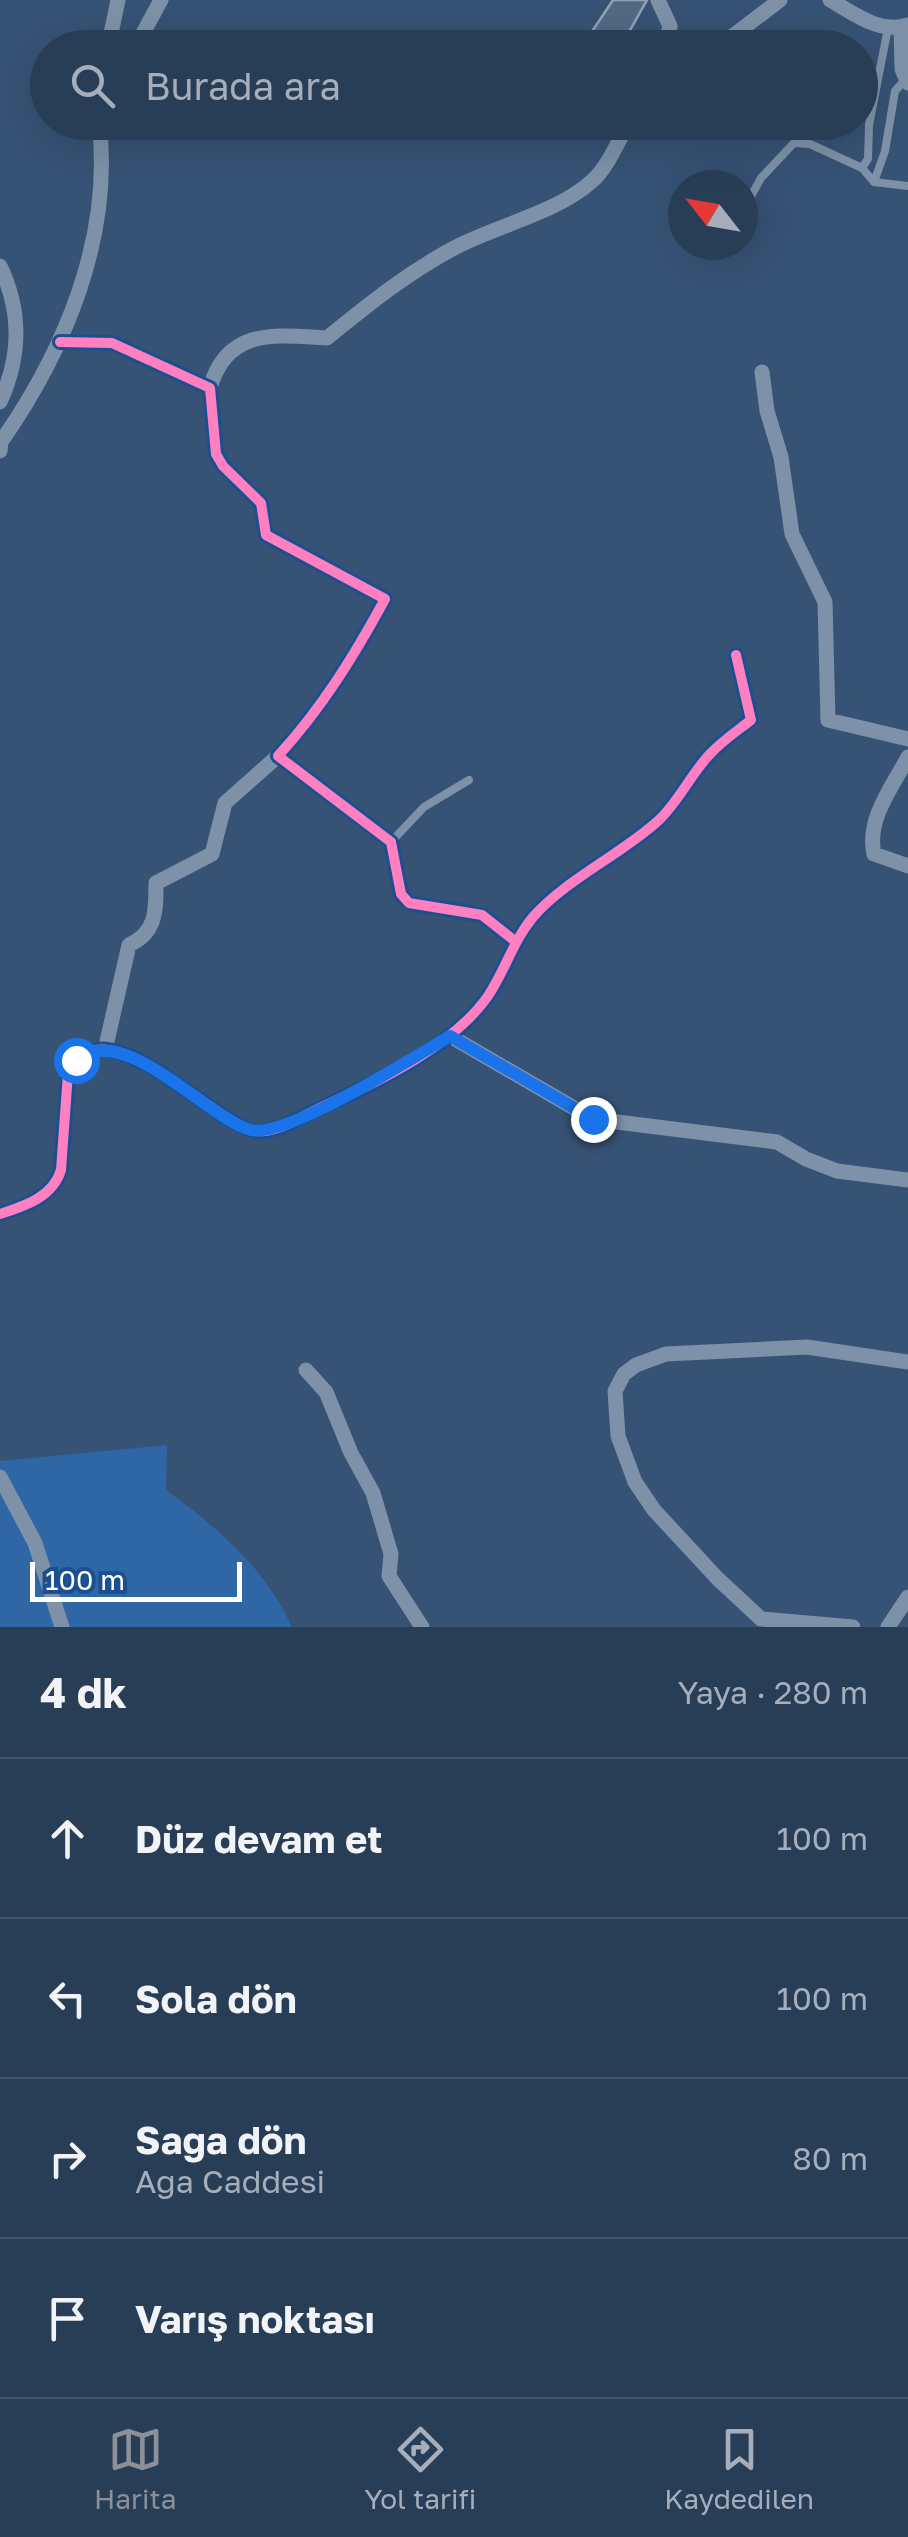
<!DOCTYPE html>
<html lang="tr">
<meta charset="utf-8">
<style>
:root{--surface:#283e57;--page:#30455d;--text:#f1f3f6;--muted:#a5aeba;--line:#44576d;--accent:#8c9099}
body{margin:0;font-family:"Golos Text",sans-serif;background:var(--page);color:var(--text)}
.compass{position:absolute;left:668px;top:170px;width:90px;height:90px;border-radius:50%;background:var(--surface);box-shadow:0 10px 40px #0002;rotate:301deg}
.scale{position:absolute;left:30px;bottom:25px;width:212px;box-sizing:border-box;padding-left:10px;border:5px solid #fff;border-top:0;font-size:28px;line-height:35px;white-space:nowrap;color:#fff;-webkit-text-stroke:8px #1b4f8f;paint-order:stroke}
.stop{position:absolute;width:30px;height:30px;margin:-22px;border:8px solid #1a73e8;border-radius:50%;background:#fff}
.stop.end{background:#1a73e8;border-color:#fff;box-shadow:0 2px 10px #0008}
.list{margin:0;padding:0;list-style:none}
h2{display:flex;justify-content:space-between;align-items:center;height:130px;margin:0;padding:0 40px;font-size:42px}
h2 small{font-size:32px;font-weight:400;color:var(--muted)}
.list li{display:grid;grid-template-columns:65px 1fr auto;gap:30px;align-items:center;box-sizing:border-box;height:160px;padding:0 40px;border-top:2px solid var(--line)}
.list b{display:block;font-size:38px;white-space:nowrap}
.list p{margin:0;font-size:32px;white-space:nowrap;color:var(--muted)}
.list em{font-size:32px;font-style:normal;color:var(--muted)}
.icon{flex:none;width:55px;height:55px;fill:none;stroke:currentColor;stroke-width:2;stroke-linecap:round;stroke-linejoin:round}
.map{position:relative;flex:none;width:908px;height:1627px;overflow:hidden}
.search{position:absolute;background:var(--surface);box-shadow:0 10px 40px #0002;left:30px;right:30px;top:30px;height:110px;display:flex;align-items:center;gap:25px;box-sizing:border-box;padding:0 35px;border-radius:55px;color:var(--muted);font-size:38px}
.sheet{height:770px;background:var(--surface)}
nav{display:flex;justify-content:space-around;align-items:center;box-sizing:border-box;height:140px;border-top:2px solid var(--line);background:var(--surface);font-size:28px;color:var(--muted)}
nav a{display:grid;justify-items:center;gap:5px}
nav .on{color:var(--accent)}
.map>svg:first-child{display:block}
.green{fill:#2f66a5}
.building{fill:#526984;stroke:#92a2b6;stroke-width:2.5}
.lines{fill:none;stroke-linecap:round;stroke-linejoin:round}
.lane{stroke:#7d92a8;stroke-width:8}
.street{stroke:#7d92a8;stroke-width:15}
.cycleway-casing{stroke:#1b4f8f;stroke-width:16}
.cycleway{stroke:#ff80c0;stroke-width:10}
.route{stroke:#1a73e8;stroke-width:12}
</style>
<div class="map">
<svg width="908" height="1627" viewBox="0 0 908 1627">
<rect width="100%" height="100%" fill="#365274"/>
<!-- green -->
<path class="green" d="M167,1445L166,1490C217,1527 266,1569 292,1627H0V1461Z"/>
<!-- building -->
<path class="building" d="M613,0H647L620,48H592L594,44L589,41L591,33Z"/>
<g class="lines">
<!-- lane -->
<path class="lane" d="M862,168L874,182L908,186
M874,182L885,151L895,91L905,80
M743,211L761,178L794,143L810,144L862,168L868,159L869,125L888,28
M391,842L424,807L469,780"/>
<!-- street -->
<path class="street" d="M658,0L670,26L664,48
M830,0C855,14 879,34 908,25
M901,27L902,69L908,83
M108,48L118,0
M135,48L161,0
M717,48L780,0
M0,266C22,312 21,356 0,402
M60,342L112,343L210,388L216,454L223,466L261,503L266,535L385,599C354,656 322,708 278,756L391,842L401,894L409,903L482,915L516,942
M762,372L767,411L781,457L792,534L825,602L828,720L908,739
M210,388C227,327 276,335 327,338C370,303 411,270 460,245C502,224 558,212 592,181C608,167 618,141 629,122
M0,451L1,442C65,350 113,237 99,122
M908,757C893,786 866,819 874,854L908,866
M450,1036L593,1119L777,1142L806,1159L837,1171L908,1180
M105,1050L129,945C157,932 156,910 156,883L212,854L225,803L278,756
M0,1214C25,1206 53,1197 61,1170L68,1073C102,998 215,1126 256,1131C278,1134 307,1113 326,1105C380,1081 454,1045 488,996C505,971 513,941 533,917C565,880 622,854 659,820C679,801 691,774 710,754C722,741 737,731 751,720L736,655
M306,1370L326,1392L351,1453L373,1493L391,1554L389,1576L422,1627
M0,1477L35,1543L62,1627
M853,1627L761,1619L717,1578L654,1510L635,1482L618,1436L615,1391L624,1374L636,1365L666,1354L807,1347L908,1362
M888,1627L908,1597"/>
<!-- cycleway casing -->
<g class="cycleway-casing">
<path id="cycleway" d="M60,342L112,343L210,388L216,454L223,466L261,503L266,535L385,599C354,656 322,708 278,756L391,842L401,894L409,903L482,915L516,942
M0,1214C25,1206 53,1197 61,1170L68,1073C102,998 215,1126 256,1131C278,1134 307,1113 326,1105C380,1081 454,1045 488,996C505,971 513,941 533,917C565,880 622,854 659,820C679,801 691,774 710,754C722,741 737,731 751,720L736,655"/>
</g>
<!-- cycleway -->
<use href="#cycleway" class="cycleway"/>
</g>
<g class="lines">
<!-- route -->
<path class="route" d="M76,1060C123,1020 208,1119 251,1130C285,1139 416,1056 450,1036L593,1119"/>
</g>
</svg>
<svg class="compass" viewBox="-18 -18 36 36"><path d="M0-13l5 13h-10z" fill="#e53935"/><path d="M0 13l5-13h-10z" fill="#a5aeba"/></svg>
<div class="scale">100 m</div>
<div class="stop" style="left:76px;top:1060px"></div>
<div class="stop end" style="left:593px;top:1119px"></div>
<div class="search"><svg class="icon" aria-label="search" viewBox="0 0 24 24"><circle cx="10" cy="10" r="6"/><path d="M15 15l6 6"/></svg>Burada ara</div>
</div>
<section class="sheet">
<h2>4 dk<small>Yaya · 280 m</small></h2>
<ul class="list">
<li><svg class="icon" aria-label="ahead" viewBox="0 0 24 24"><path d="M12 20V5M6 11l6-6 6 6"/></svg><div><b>Düz devam et</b></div><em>100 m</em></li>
<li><svg class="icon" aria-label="left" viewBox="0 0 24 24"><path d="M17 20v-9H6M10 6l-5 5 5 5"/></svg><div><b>Sola dön</b></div><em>100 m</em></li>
<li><svg class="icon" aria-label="right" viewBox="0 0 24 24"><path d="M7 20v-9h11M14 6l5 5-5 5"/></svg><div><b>Sağa dön</b><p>Ağa Caddesi</p></div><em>80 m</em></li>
<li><svg class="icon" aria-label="arrive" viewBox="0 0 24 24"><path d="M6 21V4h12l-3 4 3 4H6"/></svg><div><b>Varış noktası</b></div></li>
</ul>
</section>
<nav>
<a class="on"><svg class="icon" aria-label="map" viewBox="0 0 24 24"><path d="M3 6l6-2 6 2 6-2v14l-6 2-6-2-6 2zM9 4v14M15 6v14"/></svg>Harita</a>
<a><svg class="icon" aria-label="directions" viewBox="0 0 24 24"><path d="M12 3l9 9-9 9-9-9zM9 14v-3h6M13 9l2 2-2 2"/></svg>Yol tarifi</a>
<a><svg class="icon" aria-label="saved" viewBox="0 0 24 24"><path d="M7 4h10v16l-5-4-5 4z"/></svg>Kaydedilen</a>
</nav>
